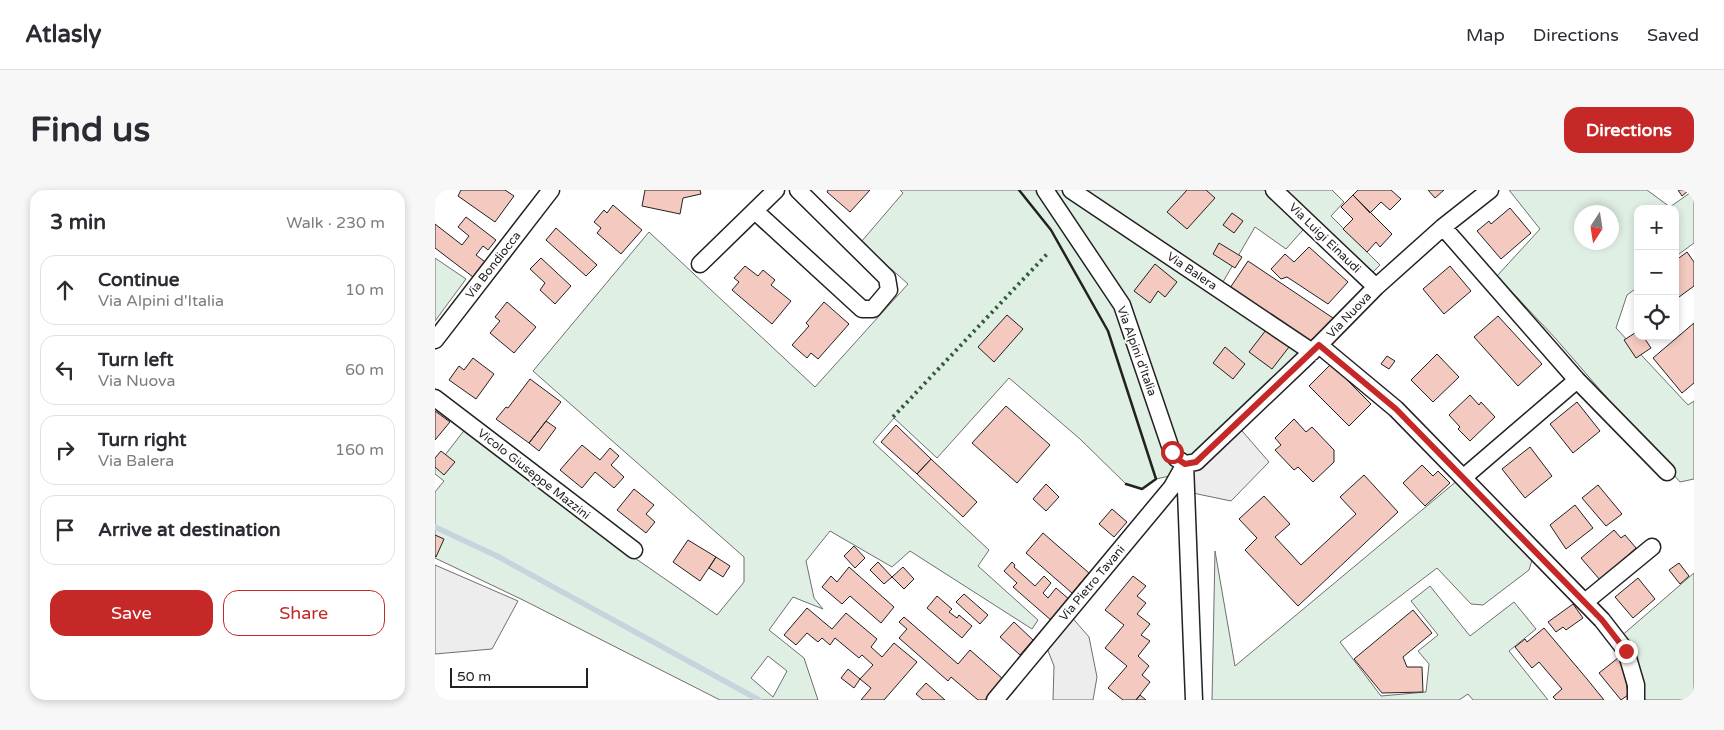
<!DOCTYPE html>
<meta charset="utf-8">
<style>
:root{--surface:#fff;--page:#f7f7f7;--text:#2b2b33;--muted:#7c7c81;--line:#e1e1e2;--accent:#c62828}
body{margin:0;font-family:"Varela Round",sans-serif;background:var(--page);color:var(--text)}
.controls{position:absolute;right:15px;top:15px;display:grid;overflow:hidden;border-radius:10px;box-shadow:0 2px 8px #0003}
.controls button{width:45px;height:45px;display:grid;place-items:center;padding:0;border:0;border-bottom:1px solid var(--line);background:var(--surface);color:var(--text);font:25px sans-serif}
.compass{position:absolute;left:1139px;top:15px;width:45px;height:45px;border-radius:50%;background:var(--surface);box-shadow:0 2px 8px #0003;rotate:192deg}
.scale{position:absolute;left:15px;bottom:12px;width:138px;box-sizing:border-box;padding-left:5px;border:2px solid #222;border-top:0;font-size:14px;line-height:18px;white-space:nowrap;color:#222;-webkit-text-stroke:4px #fff;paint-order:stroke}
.stop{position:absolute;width:15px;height:15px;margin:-11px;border:4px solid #c62828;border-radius:50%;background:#fff}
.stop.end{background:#c62828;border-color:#fff;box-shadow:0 1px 5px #0008}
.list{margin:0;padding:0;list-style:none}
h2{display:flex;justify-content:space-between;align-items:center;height:65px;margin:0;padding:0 20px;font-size:21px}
h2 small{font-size:16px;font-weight:400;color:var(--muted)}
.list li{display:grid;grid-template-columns:32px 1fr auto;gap:15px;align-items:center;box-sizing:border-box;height:70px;margin:0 10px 10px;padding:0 10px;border:1px solid var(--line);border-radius:15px}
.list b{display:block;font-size:19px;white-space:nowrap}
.list p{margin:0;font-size:16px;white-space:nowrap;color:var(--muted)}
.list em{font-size:16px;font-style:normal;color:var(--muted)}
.actions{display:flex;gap:10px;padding:15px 20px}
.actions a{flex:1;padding:11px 0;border:1px solid var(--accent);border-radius:15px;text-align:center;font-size:18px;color:var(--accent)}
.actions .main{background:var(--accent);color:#fff}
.icon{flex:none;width:28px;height:28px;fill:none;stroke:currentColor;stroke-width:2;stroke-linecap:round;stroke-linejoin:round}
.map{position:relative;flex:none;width:1259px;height:510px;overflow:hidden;border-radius:15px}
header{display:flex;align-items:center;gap:30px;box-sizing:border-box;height:70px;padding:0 25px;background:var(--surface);border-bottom:1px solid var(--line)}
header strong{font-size:24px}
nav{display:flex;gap:28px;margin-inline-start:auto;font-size:18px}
.intro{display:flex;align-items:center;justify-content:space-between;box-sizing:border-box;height:120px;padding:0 30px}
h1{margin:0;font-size:35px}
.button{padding:12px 22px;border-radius:15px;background:var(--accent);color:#fff;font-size:18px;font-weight:700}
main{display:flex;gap:30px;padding:0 30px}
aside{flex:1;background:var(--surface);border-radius:15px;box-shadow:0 2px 8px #0003}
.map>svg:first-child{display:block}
.green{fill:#e0efe3;stroke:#6f6f6f;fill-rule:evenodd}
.parking{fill:#ededed;stroke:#6f6f6f}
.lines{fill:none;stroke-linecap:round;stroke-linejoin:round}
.stream{stroke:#c7d3dd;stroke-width:5.5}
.building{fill:#f3c9c0;stroke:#222}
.minor-casing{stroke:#222;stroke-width:19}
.minor{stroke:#fff;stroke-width:16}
.hedge{stroke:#2f5e38;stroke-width:4;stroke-dasharray:2.5 4;stroke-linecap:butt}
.wall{stroke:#222;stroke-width:2.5}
.route{stroke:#c62828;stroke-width:6}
.labels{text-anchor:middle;stroke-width:4;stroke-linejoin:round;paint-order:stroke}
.street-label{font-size:12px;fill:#222;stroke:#fff}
</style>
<header>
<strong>Atlasly</strong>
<nav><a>Map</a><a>Directions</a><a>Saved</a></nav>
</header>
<div class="intro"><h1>Find us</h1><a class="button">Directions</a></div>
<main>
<aside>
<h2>3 min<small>Walk · 230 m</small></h2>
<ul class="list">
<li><svg class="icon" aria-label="ahead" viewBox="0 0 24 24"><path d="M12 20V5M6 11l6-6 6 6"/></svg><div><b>Continue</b><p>Via Alpini d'Italia</p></div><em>10 m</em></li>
<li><svg class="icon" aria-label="left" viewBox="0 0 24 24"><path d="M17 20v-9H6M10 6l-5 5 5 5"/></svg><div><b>Turn left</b><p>Via Nuova</p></div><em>60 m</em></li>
<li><svg class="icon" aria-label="right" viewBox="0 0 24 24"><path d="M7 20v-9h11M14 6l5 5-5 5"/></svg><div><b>Turn right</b><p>Via Balera</p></div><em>160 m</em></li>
<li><svg class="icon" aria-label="arrive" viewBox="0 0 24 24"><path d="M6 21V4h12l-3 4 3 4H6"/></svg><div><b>Arrive at destination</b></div></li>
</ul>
<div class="actions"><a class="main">Save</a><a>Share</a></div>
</aside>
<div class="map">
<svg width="1259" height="510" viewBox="0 0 1259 510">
<rect width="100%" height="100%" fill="#fff"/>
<!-- green -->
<path class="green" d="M465,0H897L909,12L896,26L945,75L933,87L875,32L851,59L820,37L785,97L875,159L748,283L721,289L707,299L691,294L645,249L574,188L502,268L459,228L438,252L554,360L543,376L603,430L597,439L475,361L457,377L395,341L371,371L379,408L388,419L358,407L334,440L369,468L383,510H285L88,410L0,368V302L9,291L0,284V278L31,238L184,357L282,425L309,392V367L98,181L214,42L380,197L473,94L426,52L468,3ZM333,466L352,481L338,507L316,488Z
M1074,0H1212L1235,17L1259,0V53L1240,67V19H1203V97L1192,105L1181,138L1253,215L1259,211V289L1245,292L1121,149L1062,86L1105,39ZM1146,22H1176V52H1146Z
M0,68L31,89L0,131Z
M1023,290L1097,370L1094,380L1048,415L1036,414L1002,378L905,452L946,506L991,502L994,474L983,461L1003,445L976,411L995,396L1035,446L1079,412L1101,439L1074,461L1113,510H1038L1033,504L1024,510H777L780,361L800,476Z
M1259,383V510H1202L1184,448Z"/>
<!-- parking -->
<path class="parking" d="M801,234L834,272L796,311L753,302L748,283Z
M0,375L83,411L57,459L0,464Z
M634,424L654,447L662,487L658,510H618L619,476L610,453Z"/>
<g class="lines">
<!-- stream -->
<path class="stream" d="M0,337L62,366L324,510"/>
</g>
<!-- building -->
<path class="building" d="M26,0H70L79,6L60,32L23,6Z
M210,0H265L266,4L248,8L245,24L207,16Z
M393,0H435L415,22L392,2Z
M752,0H771L780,8L752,39L732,22Z
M923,0H956L966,9L955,20L946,12L935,23L918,5Z
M993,0H1009L1000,8Z
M1243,0H1254L1247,6Z
M918,5L957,44L945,57L941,52L932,62L908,39L918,29L906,17Z
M178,15L207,40L186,64L162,43L166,38L159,32L169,20L172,23Z
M1075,18L1096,43L1066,69L1042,41L1054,31L1056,34Z
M797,23L808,31L799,43L788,35Z
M31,27L61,50L53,60L48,56L41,65L53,74L42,90L0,58V34L27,55L34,46L23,37Z
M121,38L162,75L151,86L111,50Z
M784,53L807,67L800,78L778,64Z
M874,57L913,92L893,114L852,87L846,89L836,79L850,64L859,72Z
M1252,62L1259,72V96L1240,110V71Z
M106,68L136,96L120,114L105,100L110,93L95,79Z
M813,71L898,128L881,155L795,98Z
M720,74L742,92L730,107L723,101L715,113L699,101Z
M310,76L323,86L328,80L340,90L336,95L356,111L337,134L297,100L304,92L299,88Z
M1015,76L1036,101L1009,124L988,99Z
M72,112L101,137L79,163L55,143L65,131L60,127Z
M389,112L414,134L383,169L376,163L372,168L357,155L374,136L371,133Z
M572,125L588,139L559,172L543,157Z
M1063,126L1107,174L1083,196L1039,147Z
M1259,133V193L1247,203L1218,168Z
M831,140L854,157L837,179L814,162Z
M1203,141V146H1208L1216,158L1201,168L1189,150Z
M790,157L810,174L798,189L778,173Z
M1002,164L1024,187L998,212L976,190Z
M952,166L960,171L954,179L946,174Z
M38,168L59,184L41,209L14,190L24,176L29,180Z
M896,174L936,214L914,236L874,196Z
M95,189L126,212L94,253L61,229L71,217L73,218Z
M1035,205L1044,215L1046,212L1060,227L1035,251L1023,239L1025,237L1014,225Z
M1142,212L1165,241L1138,263L1115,234Z
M571,216L615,255L582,293L537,253Z
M0,221L15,232L0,250Z
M859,229L871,242L877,237L899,260V272L878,292L863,277L859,280L840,260L846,255L840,248Z
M111,231L121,238L104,261L94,253Z
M461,235L496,269L482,284L446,252Z
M147,255L165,270L175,258L184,266L176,275L189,287L179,298L160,282L147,298L125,280Z
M1095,257L1117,286L1090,308L1067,279Z
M6,261L20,272L9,285L0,277V268Z
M496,269L542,312L528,327L482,284Z
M987,275L998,286L1003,281L1015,293L990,316L968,293Z
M929,285L963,322L863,416L810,360L822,348L804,329L829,306L855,334L840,347L866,375L921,324L905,307Z
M611,294L624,307L611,321L598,309Z
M1163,295L1187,324L1171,336L1147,308Z
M199,299L219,315L211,324L220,332L211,343L182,320Z
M1140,315L1158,338L1131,359L1115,335Z
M677,319L692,332L679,347L664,334Z
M1179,340L1186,348L1190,345L1201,358L1165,390L1146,368Z
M608,343L654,383L637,403L591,363Z
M0,345L9,349L1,367L0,366Z
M253,350L281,367L265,391L238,372Z
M419,356L430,368L420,378L409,366Z
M281,367L295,376L288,387L274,378Z
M443,372L457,387L449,394L435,380Z
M577,372L580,375L579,377L600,396L609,386L616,393L608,403L613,408L621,398L635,410L617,431L578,397L582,393L569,381Z
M1244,373L1254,386L1245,394L1234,380Z
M414,377L459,417L446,433L415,406L407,414L387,397L396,386L402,392Z
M468,377L479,389L469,399L457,387Z
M698,386L711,396L702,406L711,413L702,424L715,434L706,445L715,451L703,466L714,476L707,485L715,492L701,510H688L673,498L692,476L670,458L689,435L670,420Z
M1203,388L1220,409L1198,428L1180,407Z
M529,404L553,425L545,434L521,412Z
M502,406L517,419L514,422L522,428L524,425L537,436L527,448L492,418Z
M1138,414L1148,428L1131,440L1128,437L1121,442L1113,432Z
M372,418L397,439L411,423L442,449L436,457L447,467L459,453L482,472L449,510H426L436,498L425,489L438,475L427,465L424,468L400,448L395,455L387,448L383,452L372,443L361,455L349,445Z
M978,420L997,443L968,467L972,477H987L988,502L947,503L919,469Z
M469,427L523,474L535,460L568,489L550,510H543L516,487L513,491L464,448L472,439L464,432Z
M579,432L598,450L585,465L565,447Z
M1109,438L1152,489L1169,510H1121L1118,507L1127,499L1104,472L1097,478L1080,457L1090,449L1092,452Z
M1183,468L1189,475L1193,505L1186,510L1164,483Z
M413,479L425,489L419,498L406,488Z
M491,493L510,510H488L481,504Z
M705,505L711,510H701Z"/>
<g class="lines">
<!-- minor casing -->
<g class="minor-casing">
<path id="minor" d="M610,0L687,115L737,262L741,268L750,274
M636,0L877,162
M839,0L941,97
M320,21L427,119H438L454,100L452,88L363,0
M1008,37L1142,190L1232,282
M265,74L341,0
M0,150L116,0
M884,155L961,219L1167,430L1191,461L1201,495V510
M0,208L199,360
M750,274L761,272L884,155L941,97L1008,37L1055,0
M750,274L759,510
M1029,287L1142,190
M1150,412L1217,357
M560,510L737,297L750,274"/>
</g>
<!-- minor -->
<use href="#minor" class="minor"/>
<!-- hedge -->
<path class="hedge" d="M458,227L613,63"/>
<!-- wall -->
<path class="wall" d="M584,0L616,40L673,141L721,289L707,299L691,294"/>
</g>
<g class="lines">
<!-- route -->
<path class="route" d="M737,262L741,268L750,274L761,272L884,155L961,219L1167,430L1191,461"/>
</g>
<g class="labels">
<!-- street labels -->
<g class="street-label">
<text transform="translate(890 48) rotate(44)" y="4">Via Luigi Einaudi</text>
<text transform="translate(58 75) rotate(-52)" y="4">Via Bondiocca</text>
<text transform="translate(757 81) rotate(34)" y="4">Via Balera</text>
<text transform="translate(914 125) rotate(-46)" y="4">Via Nuova</text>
<text transform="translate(702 161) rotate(70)" y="4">Via Alpini d'Italia</text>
<text transform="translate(99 284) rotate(38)" y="4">Vicolo Giuseppe Mazzini</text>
<text transform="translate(657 393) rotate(-50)" y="4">Via Pietro Tavani</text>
</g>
</g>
</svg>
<div class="controls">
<button>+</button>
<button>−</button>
<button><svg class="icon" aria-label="locate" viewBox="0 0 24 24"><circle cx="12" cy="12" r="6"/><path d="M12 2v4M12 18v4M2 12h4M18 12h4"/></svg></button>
</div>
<svg class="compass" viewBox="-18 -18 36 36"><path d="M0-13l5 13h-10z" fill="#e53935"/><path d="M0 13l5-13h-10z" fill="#7c7c81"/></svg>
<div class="scale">50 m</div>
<div class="stop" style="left:737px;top:262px"></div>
<div class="stop end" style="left:1191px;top:461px"></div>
</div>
</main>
